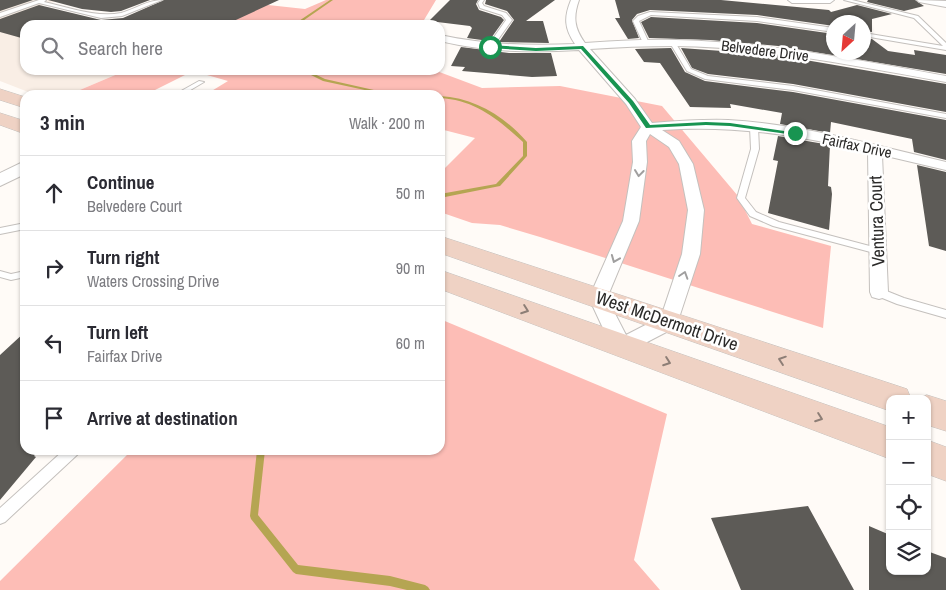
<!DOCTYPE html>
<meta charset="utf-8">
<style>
:root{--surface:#fff;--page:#f2f2f3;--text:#2b2b33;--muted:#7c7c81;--line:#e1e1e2}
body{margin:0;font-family:"Archivo Narrow",sans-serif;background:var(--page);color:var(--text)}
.controls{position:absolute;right:15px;bottom:15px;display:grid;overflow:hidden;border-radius:10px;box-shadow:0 1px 4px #0004}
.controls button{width:45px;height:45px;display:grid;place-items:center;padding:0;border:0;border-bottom:1px solid var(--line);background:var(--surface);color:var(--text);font:25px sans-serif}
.compass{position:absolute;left:826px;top:15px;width:45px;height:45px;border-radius:50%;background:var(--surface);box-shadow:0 1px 4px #0004;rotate:206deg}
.stop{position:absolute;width:15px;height:15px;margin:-11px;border:4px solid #189451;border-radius:50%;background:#fff}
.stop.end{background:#189451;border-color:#fff;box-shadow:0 1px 5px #0008}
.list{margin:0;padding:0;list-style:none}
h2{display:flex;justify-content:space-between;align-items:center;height:65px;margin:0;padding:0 20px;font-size:21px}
h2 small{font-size:16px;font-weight:400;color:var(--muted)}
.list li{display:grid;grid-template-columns:32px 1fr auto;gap:15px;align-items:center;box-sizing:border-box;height:75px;padding:0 20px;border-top:1px solid var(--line)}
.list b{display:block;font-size:19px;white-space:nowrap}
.list p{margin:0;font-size:16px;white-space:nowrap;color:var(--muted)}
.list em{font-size:16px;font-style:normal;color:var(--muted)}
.icon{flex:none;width:28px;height:28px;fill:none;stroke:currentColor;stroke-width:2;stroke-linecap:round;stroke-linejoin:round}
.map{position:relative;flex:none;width:946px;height:590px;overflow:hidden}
.search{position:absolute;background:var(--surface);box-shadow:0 1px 4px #0004;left:20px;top:20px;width:425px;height:55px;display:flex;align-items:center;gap:12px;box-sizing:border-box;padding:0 18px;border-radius:15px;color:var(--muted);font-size:19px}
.panel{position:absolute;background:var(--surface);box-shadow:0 1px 4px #0004;left:20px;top:90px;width:425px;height:365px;border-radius:15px}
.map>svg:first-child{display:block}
.built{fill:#f9eee5}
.green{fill:#fdbdb6}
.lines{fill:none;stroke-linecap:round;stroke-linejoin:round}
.stream{fill:#b5a552;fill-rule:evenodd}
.building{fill:#5d5b57}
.service-casing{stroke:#c4c0bd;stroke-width:2}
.minor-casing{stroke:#c4c0bd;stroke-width:2}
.tertiary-casing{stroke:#c4c0bd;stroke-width:2}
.secondary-casing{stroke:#c4c0bd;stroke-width:1}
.service{fill:#fff;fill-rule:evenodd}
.minor{fill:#fff;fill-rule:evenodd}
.tertiary{fill:#fff;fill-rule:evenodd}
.secondary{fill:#efd2c4;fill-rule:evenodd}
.oneway{stroke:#a09f9f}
.oneway2{stroke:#8d7e76}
.route{fill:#189451}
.labels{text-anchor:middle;stroke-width:5;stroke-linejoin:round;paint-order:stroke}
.far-street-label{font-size:15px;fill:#2b2a29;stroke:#fff}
.street-label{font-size:18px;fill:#2b2a29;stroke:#fff}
</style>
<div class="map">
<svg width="946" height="590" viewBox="0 0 946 590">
<rect width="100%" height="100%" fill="#fffbf7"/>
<!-- built -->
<path class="built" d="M0,0H60L41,6L104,25H25V70H113L122,72L68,95H36L0,81Z"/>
<!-- green -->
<path class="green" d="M326,0H436L421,25H231L238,22L205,15L268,5L305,9Z
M127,70H434L482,88L560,86L662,106L738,196L752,224L831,246L823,328L540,237L500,225L472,223L440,212V173L475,138L440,129V95H205L228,81L193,71L145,95H68Z
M440,319L667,414L634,560L660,590H0V581L132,450H440Z"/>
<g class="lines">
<!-- stream -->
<path class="stream" d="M330,0H333L297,25H293Z
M301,70H306L325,79L396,95H388L323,81Z
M440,96C475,98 504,116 527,142V156L500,186L440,198V194L496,184L523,156V142C498,119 475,100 440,98Z
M257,450H265L258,515L298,565L390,576L425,585L428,587L430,590H407L390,586L296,574L293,572L251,519L250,516Z"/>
</g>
<!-- building -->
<path class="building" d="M0,0H33L0,11Z
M48,0H150L121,11L111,12L82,9Z
M164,0H279L225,25H25V39L0,32V19L39,5L101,20L123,18Z
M450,0H478L476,4L479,10L501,17L504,20L489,41L467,38L472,28L470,26L429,21Z
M486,0H555L526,21H543L549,43L499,42L514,20L507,11L485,4Z
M615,0H721L829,10L831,12L857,5L892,14L872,19V32L864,31V22H834V26L757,15L650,10L637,14L632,20L639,38L628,39L615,18H620Z
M868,0H915L924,6L904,11L867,2Z
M651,17L757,23L834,34V52H864V38L872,39L888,51L915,55L914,50L946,55V74L778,46L710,40L649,38L641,22Z
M461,47L509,53H551L557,76L532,77L462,71L465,67L451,66Z
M671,48L685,72L705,81L793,92L946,120V160L914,152L912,139L831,122L830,133L780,124L782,113L730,104L731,108L690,107L660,63L644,62L635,49Z
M681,48L776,55L946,84V112L793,84L708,74L692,68Z
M778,136L830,145L828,186L831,187L832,194L829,230L768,213L778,161L773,160Z
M917,165L946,172V251L929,246Z
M25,332V450H39L34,456L36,457L0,500V355Z
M808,506L854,590H741L711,518Z
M869,526L890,535V571H927V551L946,558V590H869Z"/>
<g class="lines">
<!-- service casing -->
<g class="service-casing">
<path id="service" d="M39,0H46L44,2C68,7 96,18 121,13C135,9 148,0 162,0L122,16L101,18L39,3L0,17V13Z
M480,0H484L482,3L484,6L506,13L512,20L492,48L490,49L487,47L506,20L502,15L480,8L478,3Z
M844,0H852L918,16L946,43V50L864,36V33L943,46L914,18Z
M650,12L757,17L834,28V32L757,21L651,15L639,21L649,43L646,45L643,43L633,21L638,16Z
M671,42H675L691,69L708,76L793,86L946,114V118L793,90L705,79L687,71L670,43Z
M199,81L204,82L182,95H174Z
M754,125L758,127L759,149L745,198L756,212L779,222L881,249L883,251L881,253L878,254L773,226L750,216L737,198L751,149L750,127Z
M25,223V229L0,234V228Z
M0,271L11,274L25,271V277L11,280L0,277Z
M879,288L904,298L946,310V318L897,304L875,295L874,292L875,289Z
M64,450H79L78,454L5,522L0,524V508Z"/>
</g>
<!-- minor casing -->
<g class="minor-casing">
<path id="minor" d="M571,0H579C573,17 574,28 585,43C615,41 645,39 676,40C767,42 857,60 946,76V82C856,66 765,47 674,46C646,46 618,47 590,49L635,99L652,123C677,121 703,119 728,120C802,124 874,145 946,162V170L882,155L888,292L886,297L879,299L872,297L870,292L868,152C798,135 734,125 662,130L679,141L693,164L704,210L700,254L676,327L628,352L621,354L614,352L589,298L623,221L633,162L632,141L641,127L626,104L579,50C531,53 487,52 440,41V35C485,45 529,46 575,44C564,28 564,17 571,0ZM650,134L669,147L679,164L688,210L682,254L661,317L626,335L607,298L639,221L647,162L646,141Z
M788,0H834L830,3H792Z"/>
</g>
<!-- tertiary casing -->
<g class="tertiary-casing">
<path id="tertiary" d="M917,0L946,1V7L919,2Z
M25,161V174L0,186V173Z"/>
</g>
<!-- secondary casing -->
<g class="secondary-casing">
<path id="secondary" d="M0,89L25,97V108L0,100Z
M0,113L25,121V134L0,125Z
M440,236L895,385L907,389L911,399H890V411L440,253Z
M440,270L890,427V459L440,289Z
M927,395L946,401V431L927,425V399H918Z
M927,440L946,447V481L927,474Z"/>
</g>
<!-- service -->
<use href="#service" class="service"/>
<!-- minor -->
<use href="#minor" class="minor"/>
<!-- tertiary -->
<use href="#tertiary" class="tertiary"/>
<!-- secondary -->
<use href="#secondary" class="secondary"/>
</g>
<!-- one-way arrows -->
<defs><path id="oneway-chevron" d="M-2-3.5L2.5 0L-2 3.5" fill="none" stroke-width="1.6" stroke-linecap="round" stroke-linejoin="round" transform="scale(1.25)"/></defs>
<g class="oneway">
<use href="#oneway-chevron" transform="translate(639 173) rotate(97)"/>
<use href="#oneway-chevron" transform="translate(615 259) rotate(112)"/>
<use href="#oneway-chevron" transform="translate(684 275) rotate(-72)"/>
</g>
<g class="oneway2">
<use href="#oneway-chevron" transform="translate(525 310) rotate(20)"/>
<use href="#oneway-chevron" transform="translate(782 360) rotate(-161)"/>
<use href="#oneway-chevron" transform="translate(667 362) rotate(20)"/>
<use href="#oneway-chevron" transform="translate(819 418) rotate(20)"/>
</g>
<!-- route -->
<path class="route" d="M490,45L536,48L583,46L633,101L650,125L706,122L730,123L798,133L795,135L730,126L706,125L646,128L629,103L581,49L536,51L489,48Z"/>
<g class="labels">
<!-- far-street labels -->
<g class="far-street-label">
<text transform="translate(765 51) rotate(7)" y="5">Belvedere Drive</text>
<text transform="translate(857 146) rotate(12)" y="5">Fairfax Drive</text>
</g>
<!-- street labels -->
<g class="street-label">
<text transform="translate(877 221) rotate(-92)" y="6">Ventura Court</text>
<text transform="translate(667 321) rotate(19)" y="6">West McDermott Drive</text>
</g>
</g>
</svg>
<div class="controls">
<button>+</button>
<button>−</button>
<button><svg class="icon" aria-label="locate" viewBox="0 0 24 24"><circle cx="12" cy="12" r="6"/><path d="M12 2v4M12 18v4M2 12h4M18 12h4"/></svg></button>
<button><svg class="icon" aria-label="layers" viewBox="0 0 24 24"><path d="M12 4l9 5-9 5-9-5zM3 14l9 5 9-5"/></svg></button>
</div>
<svg class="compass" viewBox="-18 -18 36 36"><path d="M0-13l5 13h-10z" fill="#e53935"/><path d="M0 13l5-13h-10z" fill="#7c7c81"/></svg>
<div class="stop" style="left:490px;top:47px"></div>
<div class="stop end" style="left:795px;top:133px"></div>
<div class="search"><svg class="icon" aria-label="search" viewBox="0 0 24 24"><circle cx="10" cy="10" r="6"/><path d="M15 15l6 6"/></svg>Search here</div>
<section class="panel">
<h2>3 min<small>Walk · 200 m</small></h2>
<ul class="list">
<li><svg class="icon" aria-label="ahead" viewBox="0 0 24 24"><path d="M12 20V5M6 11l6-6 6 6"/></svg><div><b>Continue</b><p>Belvedere Court</p></div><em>50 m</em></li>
<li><svg class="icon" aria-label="right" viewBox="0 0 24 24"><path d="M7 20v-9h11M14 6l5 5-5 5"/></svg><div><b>Turn right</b><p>Waters Crossing Drive</p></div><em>90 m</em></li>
<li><svg class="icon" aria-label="left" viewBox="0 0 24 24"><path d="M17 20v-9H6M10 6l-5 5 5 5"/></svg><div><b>Turn left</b><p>Fairfax Drive</p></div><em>60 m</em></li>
<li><svg class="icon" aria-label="arrive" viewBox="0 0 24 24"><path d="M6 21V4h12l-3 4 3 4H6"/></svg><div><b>Arrive at destination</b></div></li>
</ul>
</section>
</div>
